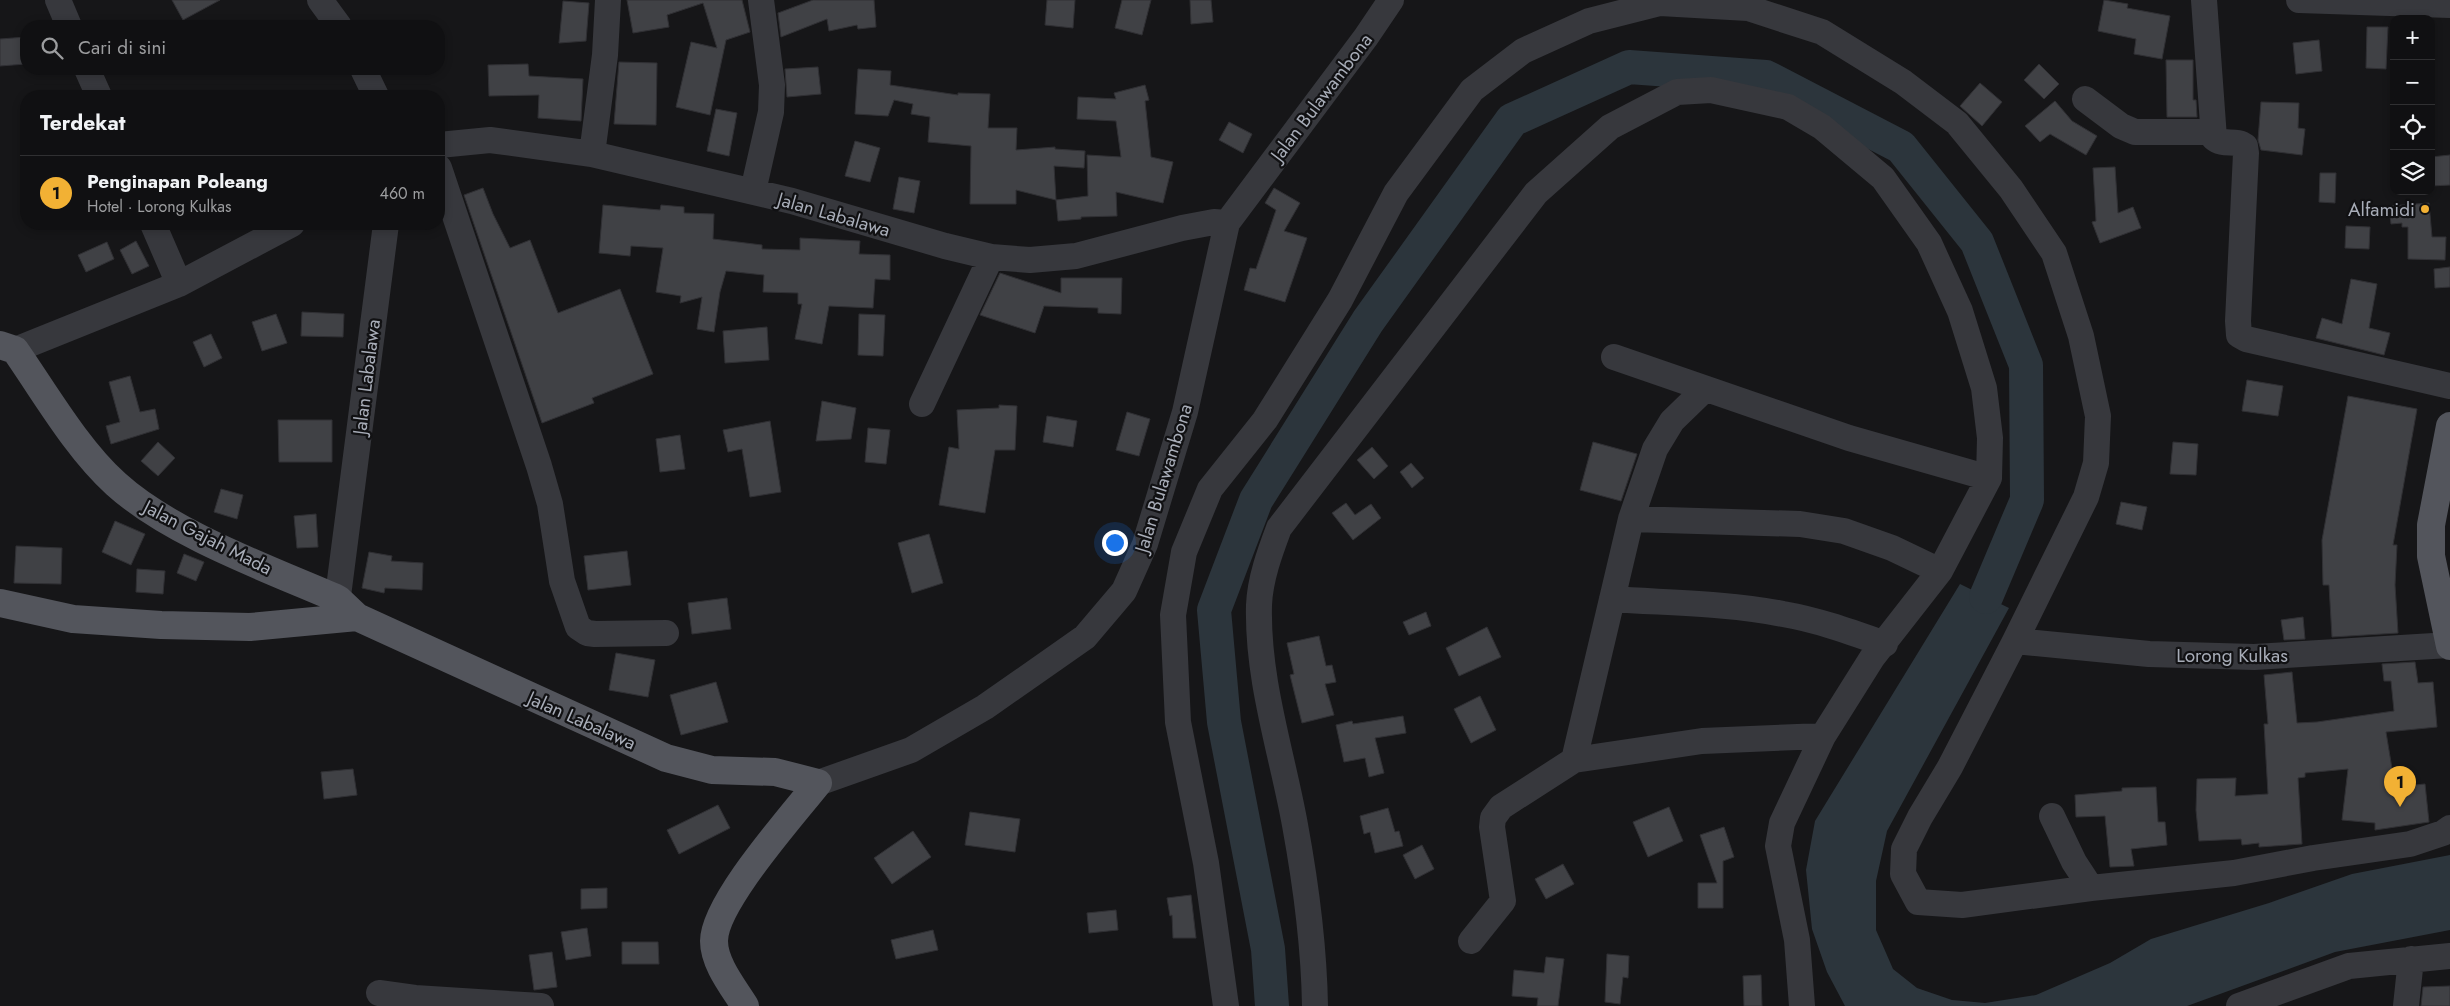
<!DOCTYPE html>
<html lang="id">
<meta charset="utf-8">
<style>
:root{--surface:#101012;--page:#1e1e20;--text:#f1f3f6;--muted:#9c9d9f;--line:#303032;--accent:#f2b134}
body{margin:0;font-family:Jost,sans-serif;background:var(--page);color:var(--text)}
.controls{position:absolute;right:15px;top:15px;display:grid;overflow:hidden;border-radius:10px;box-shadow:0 2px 8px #0003}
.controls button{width:45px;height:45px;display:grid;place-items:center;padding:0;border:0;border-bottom:1px solid var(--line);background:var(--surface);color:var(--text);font:25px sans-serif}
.you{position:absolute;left:1114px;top:542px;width:18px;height:18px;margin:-12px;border:4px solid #fff;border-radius:50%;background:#1a73e8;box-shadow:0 0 0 8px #1a73e833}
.badge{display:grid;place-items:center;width:32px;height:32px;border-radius:50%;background:var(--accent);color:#111;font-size:16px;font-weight:700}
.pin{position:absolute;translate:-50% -41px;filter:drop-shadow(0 1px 2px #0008)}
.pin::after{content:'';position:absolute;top:26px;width:18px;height:15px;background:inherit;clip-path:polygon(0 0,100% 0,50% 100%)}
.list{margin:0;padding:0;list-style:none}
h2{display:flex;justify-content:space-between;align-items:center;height:65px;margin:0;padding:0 20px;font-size:21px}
h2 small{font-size:16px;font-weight:400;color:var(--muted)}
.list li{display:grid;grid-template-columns:32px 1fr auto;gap:15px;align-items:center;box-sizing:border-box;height:75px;padding:0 20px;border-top:1px solid var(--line)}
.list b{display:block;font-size:19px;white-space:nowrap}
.list p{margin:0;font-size:16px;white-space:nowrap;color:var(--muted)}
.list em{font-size:16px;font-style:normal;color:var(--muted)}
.icon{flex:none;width:28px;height:28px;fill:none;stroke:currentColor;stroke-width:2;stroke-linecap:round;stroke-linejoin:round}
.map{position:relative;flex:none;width:2450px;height:1006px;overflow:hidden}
.search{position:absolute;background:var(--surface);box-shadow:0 2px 8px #0003;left:20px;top:20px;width:425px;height:55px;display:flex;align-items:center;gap:12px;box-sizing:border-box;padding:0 18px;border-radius:20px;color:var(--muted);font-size:19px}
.panel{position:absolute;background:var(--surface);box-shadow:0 2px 8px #0003;left:20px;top:90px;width:425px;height:140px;border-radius:20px}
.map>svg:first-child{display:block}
.water{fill:#2c353c}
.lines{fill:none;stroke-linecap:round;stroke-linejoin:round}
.river{stroke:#2c353c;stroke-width:34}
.building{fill:#404145;stroke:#303034}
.minor{stroke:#37383d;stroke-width:26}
.major{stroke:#53555c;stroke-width:28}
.poi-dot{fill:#f2b134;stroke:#111113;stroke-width:2}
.labels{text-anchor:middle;stroke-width:4.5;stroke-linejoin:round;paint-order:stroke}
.street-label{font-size:19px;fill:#a8adb8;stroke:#111113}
.poi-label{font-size:19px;fill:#a8adb8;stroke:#111113;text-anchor:end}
</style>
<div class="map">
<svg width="2450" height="1006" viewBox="0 0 2450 1006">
<rect width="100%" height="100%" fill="#161618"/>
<!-- water -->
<path class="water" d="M1960,584L2009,608L1887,831L1876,881V930L1893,969L1917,988L1952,1000L1985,1003L2036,995L2110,963L2151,939L2269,903L2352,874L2450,855V930L2335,952L2187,1006H1845L1827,972L1812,929L1806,870L1815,821Z"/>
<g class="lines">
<!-- river -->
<path class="river" d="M1272,1006L1268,949L1224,722L1214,610L1256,500L1368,321L1512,120L1629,67L1766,77L1901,147L1977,242L2026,365L2027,500L1986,597"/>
</g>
<!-- building -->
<path class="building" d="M172,0H220L183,20Z
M627,0H742L750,32L726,40L710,115L676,107L691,42L717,48L703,3L667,15L669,27L633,33Z
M813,0H874L876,27L858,29L857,25L829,31L827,19L781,37L778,13Z
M1047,0H1075L1073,28L1045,25Z
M1122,0H1151L1142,35L1115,28Z
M1190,0H1211L1213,22L1191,24Z
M2104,0L2128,4L2127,8L2170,16L2162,59L2134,54L2136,39L2098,31Z
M563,1L589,3L586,41L559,43Z
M2367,27H2388L2386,69L2366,68Z
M26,37V64L0,66V39Z
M2319,40L2322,71L2296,74L2293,43Z
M2166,60H2193V100H2196L2197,117H2167Z
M619,62L657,63L656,125L614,124Z
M528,64L529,76L583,79L581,121L538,118L539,95L489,96L488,65Z
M2039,64L2059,84L2044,99L2024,80Z
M818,67L821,94L787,97L785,69Z
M858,69L891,71L890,85L958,95V93L990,94L988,128H1017L1016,150L1055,147V149L1085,151L1084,168L1054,166L1056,200L1016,190V204H970L971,146L928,142L930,117L911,114L913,104L894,100L888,116L855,114Z
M1980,83L2002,102L1982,126L1960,106Z
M1145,85L1149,100L1145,101L1151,157L1173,162L1163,203L1116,192L1117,216L1081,217V219L1058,221L1056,200L1088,196L1087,155L1121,157L1116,121L1077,119L1078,97L1116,99L1114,93Z
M2055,101L2072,121L2097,136L2086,155L2050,134L2040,142L2025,126Z
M2261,102L2299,103L2298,128L2305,129L2302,155L2261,150L2258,140Z
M716,109L737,113L729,156L707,151Z
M1229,122L1252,134L1243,153L1219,140Z
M855,141L880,148L870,182L845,176Z
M2450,155V185L2431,186V157Z
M2115,167L2118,213L2133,207L2141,228L2100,243L2092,222L2096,221L2093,168Z
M2320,173H2336L2335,203L2319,202Z
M899,177L920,181L914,213L893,209Z
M483,188L493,214L510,248L530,240L558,313L620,289L653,374L592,398L594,403L542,423L464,195Z
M1274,188L1300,203L1284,231L1307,238L1285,302L1244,290L1250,268L1256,269L1276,210L1265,203Z
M2429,203L2432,237H2446L2445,260L2408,259V227H2402V223L2391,224L2389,206Z
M603,205L660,210L661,205L684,207V213L714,214L713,239L762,245V249L800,250V238L860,241L859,254L890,255V280L875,279L873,308L829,306L822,344L795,339L802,304H798V293L763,292L764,275L726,271L720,292L714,332L697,329L702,297L680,303L681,296L656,292L663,248L631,246L630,256L599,253Z
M2346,226L2370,227L2369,249L2345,248Z
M136,241L149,266L132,274L120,250Z
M107,242L114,259L86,272L78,255Z
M2450,267V287L2435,288L2434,269Z
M1000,273L1061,293V278H1122L1121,314L1098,313V308L1044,306L1035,333L980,315Z
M2351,279L2377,284L2369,328L2390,333L2384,355L2316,338L2322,318L2342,324Z
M302,312L344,314L343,337L301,336Z
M276,314L287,343L262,351L252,322Z
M859,314L885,315L883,356L858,355Z
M767,327L769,360L725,363L723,331Z
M211,334L222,358L204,367L193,342Z
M130,376L140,412L155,409L159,429L111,444L106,426L120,422L109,382Z
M2247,380L2283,386L2278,416L2242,411Z
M2348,396L2417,409L2393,545H2397L2395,585L2398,633L2332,637L2329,585H2323L2322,540Z
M822,401L856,408L851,439L816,441Z
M999,405L1017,406L1015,450H995L985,513L939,505L949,447L959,449L957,410L999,408Z
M1127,412L1150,419L1139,456L1116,450Z
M1047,416L1077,421L1073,447L1043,442Z
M278,420H332V462H279Z
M770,421L781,492L750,497L742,449L728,452L723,430Z
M868,428L890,430L886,464L865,462Z
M680,435L685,469L660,472L656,439Z
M158,442L175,458L158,476L141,461Z
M1593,442L1637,454L1621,501L1580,490Z
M2173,442L2198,444L2196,475L2170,474Z
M1372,447L1388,466L1374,479L1357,460Z
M1411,463L1424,478L1412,488L1400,472Z
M221,489L243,495L237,519L214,512Z
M2121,502L2147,507L2142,530L2116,524Z
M1346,503L1355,515L1371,504L1381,518L1353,540L1332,513Z
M316,514L318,547L297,548L294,516Z
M115,521L145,534L131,565L102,552Z
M929,534L943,583L912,593L898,543Z
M16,546L62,548L61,584L14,583Z
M627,551L631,585L588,590L584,556Z
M369,552L392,556L391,561L423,563L422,590L385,588L384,593L362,588Z
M184,554L204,562L196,581L177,573Z
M137,569L165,571L163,594L136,592Z
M727,598L731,629L692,634L688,603Z
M1426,612L1431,626L1409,635L1403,622Z
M2303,617L2305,639L2284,640L2281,620Z
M1487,627L1501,657L1459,676L1446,648Z
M1319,636L1326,666L1332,665L1336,682L1325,684L1334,715L1302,723L1290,675L1294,674L1287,643Z
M616,653L655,660L648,697L609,690Z
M2415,662L2418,683L2433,682L2437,727L2386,732L2395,787L2425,784L2429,822L2375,830V823L2342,820L2348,769L2305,773V777L2298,778L2302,844L2259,847V843L2242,845L2241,839L2199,841L2196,810L2197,779L2236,778L2235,796L2268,794L2264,724H2268L2264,675L2292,672L2297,723L2317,722L2394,711L2391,681H2384L2382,664Z
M716,682L728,722L681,735L670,695Z
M1480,696L1496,730L1471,743L1454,709Z
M1403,716L1406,733L1375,738L1384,773L1369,777L1365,758L1344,762L1336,725L1352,721L1353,724Z
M353,769L357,795L324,799L321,772Z
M2156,787L2158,822H2165L2167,845L2131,849L2134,866L2110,867L2105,816L2076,817L2075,795L2122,791V788Z
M718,805L730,828L679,854L667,830Z
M1669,807L1683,841L1648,857L1633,822Z
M1388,808L1395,832L1399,831L1403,846L1375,853L1370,832L1364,834L1360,816Z
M970,812L1020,819L1015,852L965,845Z
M1724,827L1734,857L1723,861V908H1698V883H1717L1700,835Z
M913,831L931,857L892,884L874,858Z
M1422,845L1434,869L1415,879L1403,855Z
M1563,864L1574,884L1546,899L1535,879Z
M607,888V908L581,909V889Z
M1191,895L1196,938H1173L1172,915L1170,916L1167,898Z
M1116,910L1118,930L1089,933L1087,913Z
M587,928L591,956L566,960L561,932Z
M933,930L938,950L896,959L891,940Z
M622,942H658L659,964H622Z
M552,952L557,987L534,990L529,955Z
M1607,954L1629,956L1628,978L1623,977L1620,1004L1605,1002Z
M1546,957L1564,959L1558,1006H1537L1538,998L1512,996L1514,970L1544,973Z
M1761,975L1762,1006H1744L1743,976Z
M2450,986V1006H2421L2423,987Z"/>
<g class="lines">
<!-- minor -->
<path class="minor" d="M58,0L69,26
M320,0L339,26
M2204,0L2214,138C2223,146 2236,139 2245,146L2246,153L2238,321L2239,335L2246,339L2450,386
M2299,0L2450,5
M87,69L99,96
M363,69L376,96
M2085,99L2121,126L2135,132H2213
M439,145L490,140L592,154L792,201L945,246L991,257L1030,260L1076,256L1182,228L1214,222L1227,223
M592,154L605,55L608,0
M439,168L539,466L550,504L562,581L578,627L587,633L595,634L666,633
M753,191L771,112L772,85L761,0
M153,224L179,284
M15,350L179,284L292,224
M1614,357L1849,438L1989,478
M922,404L991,257
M1631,519L1800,524L1844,531L1892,548L1940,571
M1612,599C1669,603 1727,603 1783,614C1818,620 1851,632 1885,644
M335,619L386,224
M2015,641L2149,654L2254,657L2450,645
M1574,760L1631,519L1655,449L1672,421L1705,389
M818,783L911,750L985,707L1085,637L1124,591L1145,544L1185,412L1227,223L1366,37L1391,0
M2052,816L2074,862L2091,888
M1471,941L1503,901L1492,827L1493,818L1501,807L1574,760L1702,741L1823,736
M379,993L415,998L541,1006
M1226,1006L1206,863L1178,722L1173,615L1184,552L1210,489L1265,420L1340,300L1396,193L1472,90L1523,51L1589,21L1660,3L1748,8L1822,32L1903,82L1957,123L2011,189L2054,253L2081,336L2098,416L2096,463L2086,497L2015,641L1950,767L1920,817L1904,849L1903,874L1918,902L1962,905L2091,888L2234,873L2313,858L2410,844L2443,833L2450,828
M1315,1006C1314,945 1306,885 1295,825C1282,753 1257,680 1259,605C1260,579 1270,552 1279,528L1536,193L1610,127L1677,92L1711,90L1788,107L1822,127L1883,178L1929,243L1960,311L1984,388L1990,438L1989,478L1940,571L1872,658L1823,736L1782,823L1778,846L1797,940L1802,1006
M2239,1006L2349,966L2450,956
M2406,1006L2411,959"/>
<!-- major -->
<path class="major" d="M0,345L15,350C45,393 77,449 116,484C171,534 269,569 338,599L357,617L666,758L712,770L775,772L818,783C792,816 714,903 714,941C714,964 734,988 745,1006
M2450,426L2431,525V556L2450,646
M0,603L73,619L161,625L250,627L357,617"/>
</g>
<!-- markers -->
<circle class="poi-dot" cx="2425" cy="209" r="5"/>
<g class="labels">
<!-- street labels -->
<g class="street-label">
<text transform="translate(1321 97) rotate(-53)" y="7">Jalan Bulawambona</text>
<text transform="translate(834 214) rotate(16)" y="7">Jalan Labalawa</text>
<text transform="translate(366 377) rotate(-83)" y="7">Jalan Labalawa</text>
<text transform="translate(1163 478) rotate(-73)" y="7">Jalan Bulawambona</text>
<text transform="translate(208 537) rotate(27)" y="7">Jalan Gajah Mada</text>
<text x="2232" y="662">Lorong Kulkas</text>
<text transform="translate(582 720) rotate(24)" y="7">Jalan Labalawa</text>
</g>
<!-- poi labels -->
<g class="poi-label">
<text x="2415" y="216">Alfamidi</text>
</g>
</g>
</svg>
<div class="controls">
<button>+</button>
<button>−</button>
<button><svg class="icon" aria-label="locate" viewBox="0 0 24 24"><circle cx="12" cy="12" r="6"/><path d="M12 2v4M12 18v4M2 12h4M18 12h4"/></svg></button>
<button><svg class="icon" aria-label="layers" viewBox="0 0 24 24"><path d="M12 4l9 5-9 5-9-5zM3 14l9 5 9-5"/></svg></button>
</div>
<div class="you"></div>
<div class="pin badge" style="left:2400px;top:807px">1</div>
<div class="search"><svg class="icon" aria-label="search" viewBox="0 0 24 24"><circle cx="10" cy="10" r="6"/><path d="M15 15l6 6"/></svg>Cari di sini</div>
<section class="panel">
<h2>Terdekat<small></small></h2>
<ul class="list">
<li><span class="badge">1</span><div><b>Penginapan Poleang</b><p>Hotel · Lorong Kulkas</p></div><em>460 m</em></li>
</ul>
</section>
</div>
